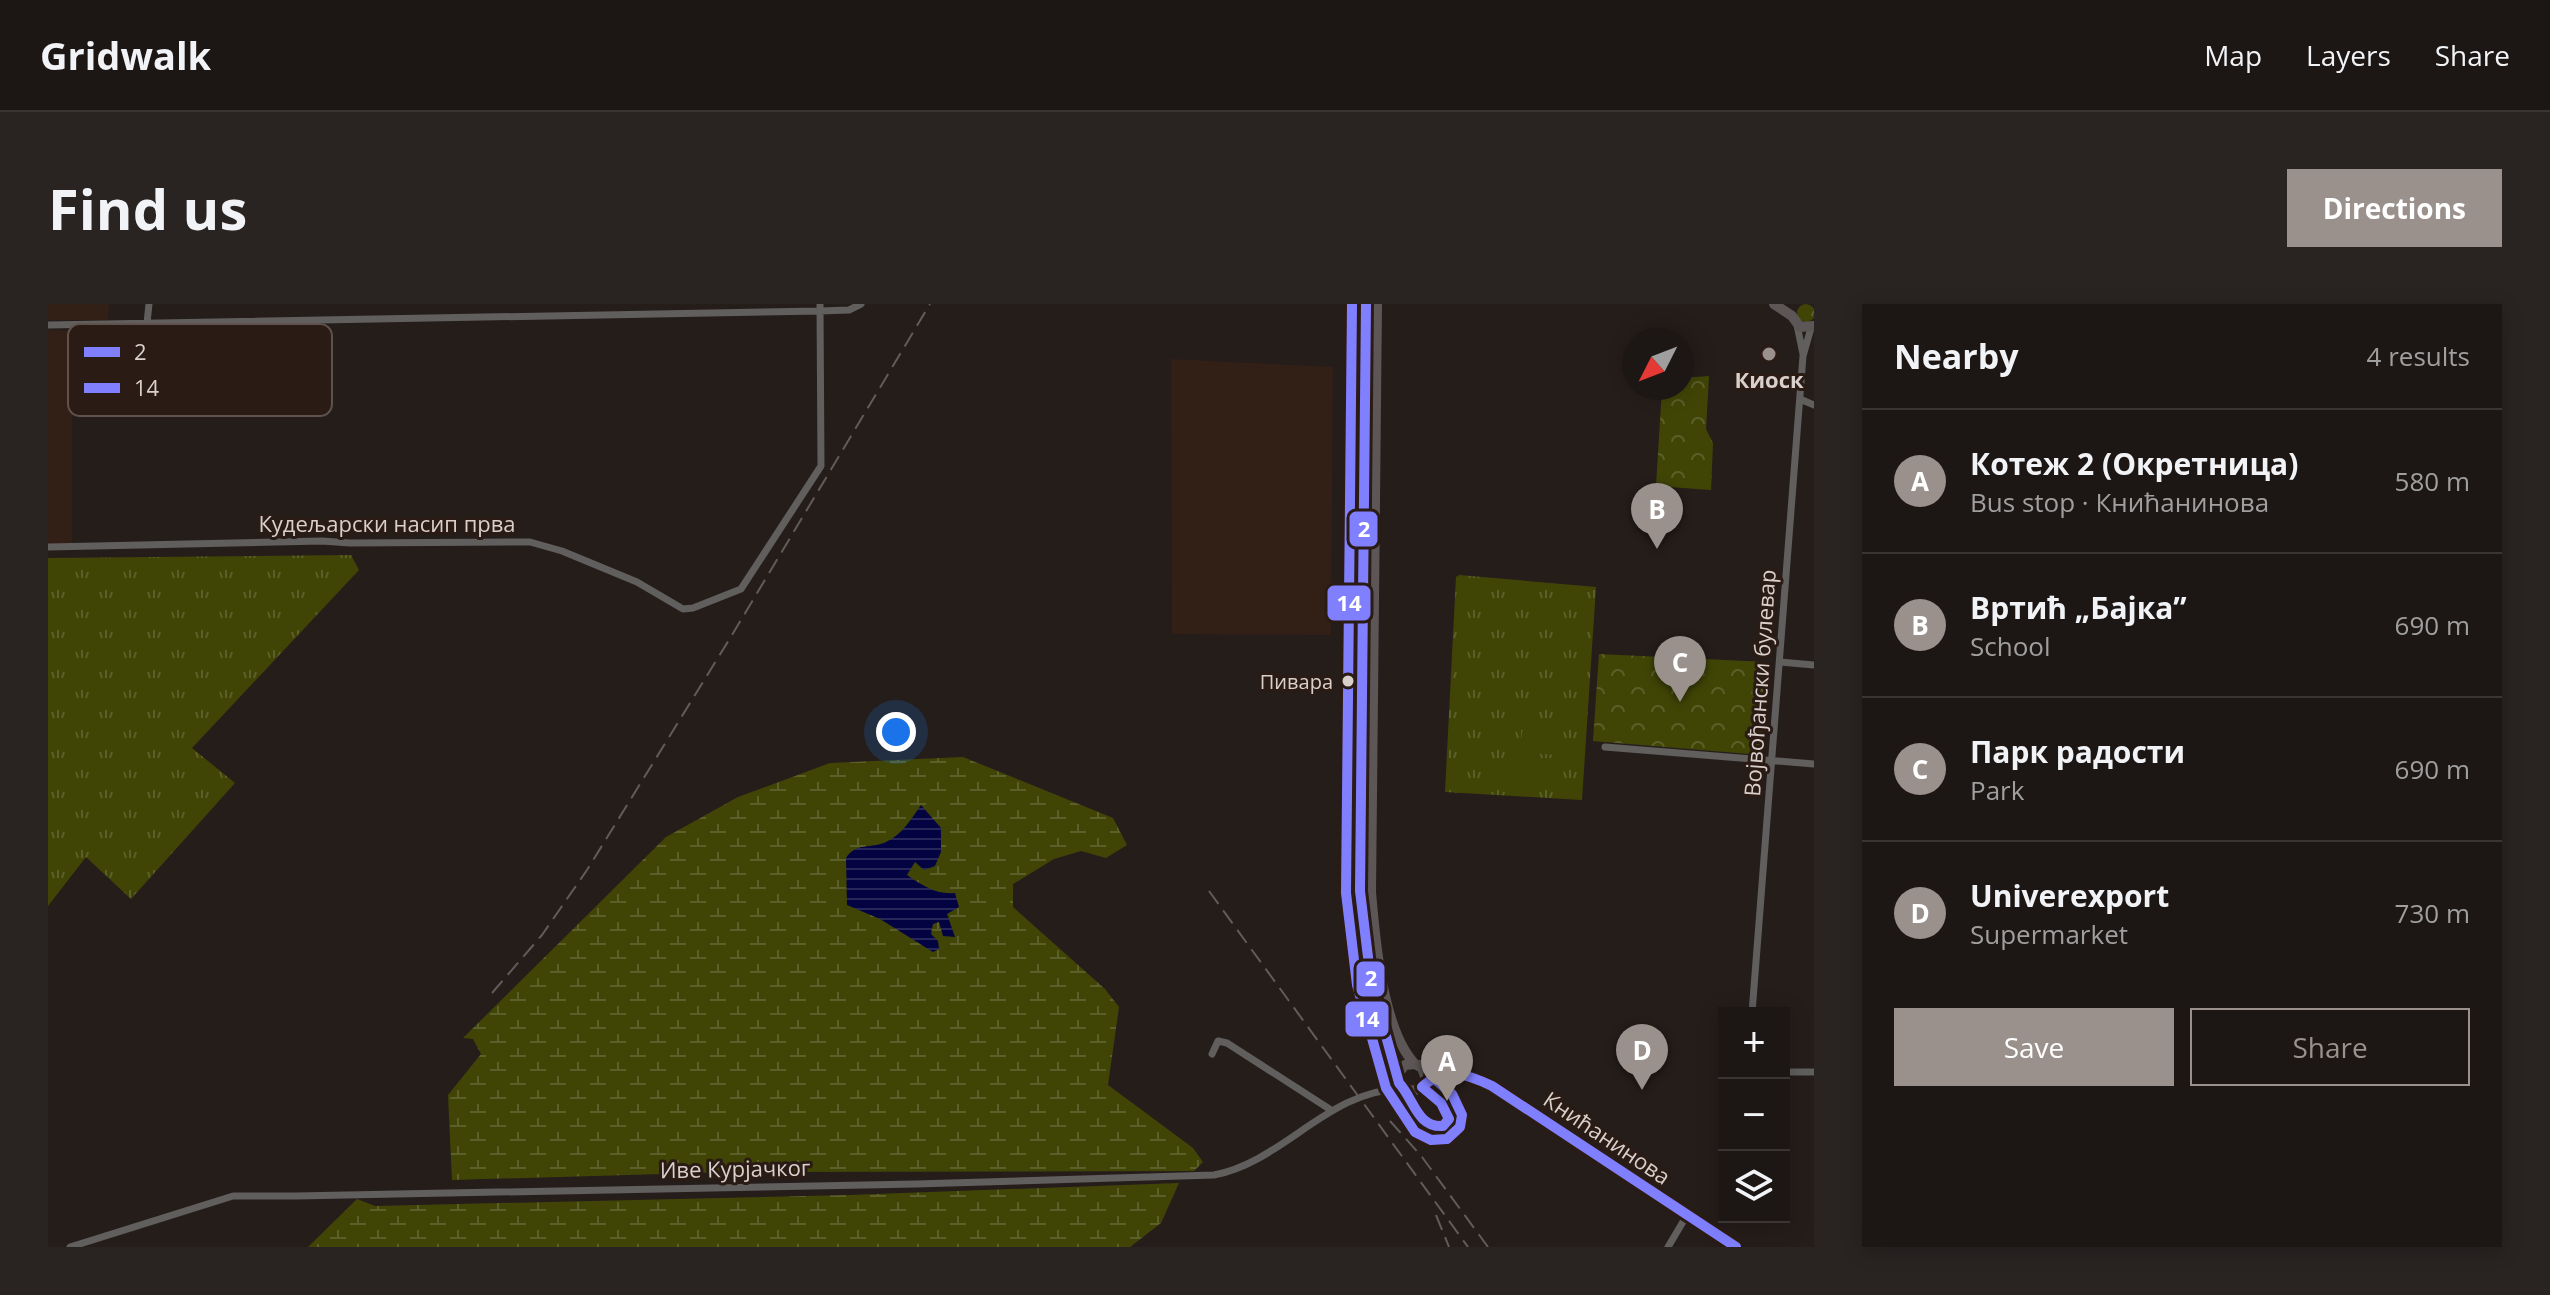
<!DOCTYPE html>
<meta charset="utf-8">
<style>
:root{--surface:#1c1614;--page:#292322;--text:#f1f3f6;--muted:#a09fa0;--line:#3a3534;--accent:#9a918d}
body{margin:0;font-family:"Open Sans",sans-serif;background:var(--page);color:var(--text)}
.controls{position:absolute;right:24px;bottom:24px;display:grid;overflow:hidden;border-radius:0px;box-shadow:0 4px 20px #0003}
.controls button{width:72px;height:72px;display:grid;place-items:center;padding:0;border:0;border-bottom:2px solid var(--line);background:var(--surface);color:var(--text);font:40px sans-serif}
.compass{position:absolute;left:1574px;top:24px;width:72px;height:72px;border-radius:50%;background:var(--surface);box-shadow:0 4px 20px #0003;rotate:228deg}
.you{position:absolute;left:848px;top:428px;width:28px;height:28px;margin:-20px;border:6px solid #fff;border-radius:50%;background:#1a73e8;box-shadow:0 0 0 12px #1a73e833}
.badge{display:grid;place-items:center;width:52px;height:52px;border-radius:50%;background:var(--accent);color:#fff;font-size:26px;font-weight:700}
.pin{position:absolute;translate:-50% -66px;filter:drop-shadow(0 2px 4px #0008)}
.pin::after{content:'';position:absolute;top:42px;width:28px;height:24px;background:inherit;clip-path:polygon(0 0,100% 0,50% 100%)}
.list{margin:0;padding:0;list-style:none}
h2{display:flex;justify-content:space-between;align-items:center;height:104px;margin:0;padding:0 32px;font-size:34px}
h2 small{font-size:26px;font-weight:400;color:var(--muted)}
.list li{display:grid;grid-template-columns:52px 1fr auto;gap:24px;align-items:center;box-sizing:border-box;height:144px;padding:0 32px;border-top:2px solid var(--line)}
.list b{display:block;font-size:30px;white-space:nowrap}
.list p{margin:0;font-size:26px;white-space:nowrap;color:var(--muted)}
.list em{font-size:26px;font-style:normal;color:var(--muted)}
.actions{display:flex;gap:16px;padding:24px 32px}
.actions a{flex:1;padding:18px 0;border:2px solid var(--accent);border-radius:0px;text-align:center;font-size:28px;color:var(--accent)}
.actions .main{background:var(--accent);color:#fff}
.icon{flex:none;width:44px;height:44px;fill:none;stroke:currentColor;stroke-width:2;stroke-linecap:round;stroke-linejoin:round}
.map{position:relative;flex:none;width:1766px;height:943px;overflow:hidden;border-radius:0px}
header{display:flex;align-items:center;gap:48px;box-sizing:border-box;height:112px;padding:0 40px;background:var(--surface);border-bottom:2px solid var(--line)}
header strong{font-size:38px}
nav{display:flex;gap:44px;margin-inline-start:auto;font-size:28px}
.intro{display:flex;align-items:center;justify-content:space-between;box-sizing:border-box;height:192px;padding:0 48px}
h1{margin:0;font-size:56px}
.button{padding:20px 36px;border-radius:0px;background:var(--accent);color:#fff;font-size:28px;font-weight:700}
main{display:flex;gap:48px;padding:0 48px}
aside{flex:1;background:var(--surface);border-radius:0px;box-shadow:0 4px 20px #0003}
.map>svg:first-child{display:block}
.built{fill:#322017}
.grass{fill:url(#grass-tufts)}
.wetland{fill:url(#wetland-marsh)}
.park{fill:url(#park-crowns)}
.pitch{fill:#404506}
.water{fill:url(#water-rules)}
.lines{fill:none;stroke-linecap:round;stroke-linejoin:round}
.street{stroke:#615e5e;stroke-width:7}
.secondary{stroke:#5c5756;stroke-width:10}
.rail{stroke:#605c5b;stroke-width:2;stroke-dasharray:16 8;stroke-linecap:butt}
.bus-1-casing{stroke:#2a1b15;stroke-width:16}
.bus-2-casing{stroke:#2a1b15;stroke-width:16}
.bus-1{stroke:#8080ff;stroke-width:10}
.bus-2{stroke:#8080ff;stroke-width:10}
.poi-dot{fill:#9a918d;stroke:#2a1b15;stroke-width:3}
.bus-dot{fill:#d9cfcb;stroke:#2a1b15;stroke-width:3}
.labels{text-anchor:middle;stroke-width:6;stroke-linejoin:round;paint-order:stroke}
.bus-label{font-size:20px;fill:#d9cfcb;stroke:#2a1b15;text-anchor:end}
.poi-label{font-size:22px;font-weight:bold;fill:#d9cfcb;stroke:#2a1b15}
.street-label{font-size:22px;fill:#d9cfcb;stroke:#2a1b15}
.key{fill:#2a1b15;stroke:#5f514c;stroke-width:2}
.key-label{font-size:22px;fill:#d9cfcb}
.line-badge{stroke:#2a1b15;stroke-width:3}
.badge-label{font-size:22px;text-anchor:middle;font-weight:bold;fill:#fff}
</style>
<header>
<strong>Gridwalk</strong>
<nav><a>Map</a><a>Layers</a><a>Share</a></nav>
</header>
<div class="intro"><h1>Find us</h1><a class="button">Directions</a></div>
<main>
<div class="map">
<svg width="1766" height="943" viewBox="0 0 1766 943">
<defs>
<pattern id="grass-tufts" width="24" height="20" patternUnits="userSpaceOnUse" patternTransform="scale(2)"><rect width="24" height="20" fill="#404506"/><path d="M3 7l-1-3M5 7V3M7 7l1-3M15 17l-1-3M17 17v-4M19 17l1-3" fill="none" stroke="#5b5f29"/></pattern>
<pattern id="wetland-marsh" width="20" height="14" patternUnits="userSpaceOnUse" patternTransform="scale(2)"><rect width="20" height="14" fill="#404506"/><path d="M1 5h8M5 5V1M11 12h8M15 12V8" fill="none" stroke="#5b5f29"/></pattern>
<pattern id="park-crowns" width="20" height="18" patternUnits="userSpaceOnUse" patternTransform="scale(2)"><rect width="20" height="18" fill="#404506"/><path d="M2 6a3 3 0 1 1 6 0M12 15a3 3 0 1 1 6 0" fill="none" stroke="#5b5f29"/></pattern>
<pattern id="water-rules" width="6" height="5" patternUnits="userSpaceOnUse" patternTransform="scale(2)"><rect width="6" height="5" fill="#030341"/><path d="M0 2.5h6" fill="none" stroke="#27275b"/></pattern>
</defs>
<rect width="100%" height="100%" fill="#251d1a"/>
<!-- built -->
<path class="built" d="M0,0H61L60,16H0Z
M0,26L24,27V239L0,240Z
M1123,55L1285,63L1283,331L1124,330Z"/>
<!-- grass -->
<path class="grass" d="M303,251L311,266L144,444L187,479L83,595L38,553L0,602V254Z
M1411,271L1548,283L1534,496L1397,488L1408,273Z"/>
<!-- wetland -->
<path class="wetland" d="M915,453L1065,514L1079,541L1058,554L1033,547L1006,555L965,580V603L1057,685L1071,703L1060,781L1145,844L1155,858L1146,867L682,868L404,876L400,791L433,750L425,735L415,734L618,533L690,493L782,459Z
M1131,879L1113,919L1082,943H260L309,895L327,902L801,891Z"/>
<!-- park -->
<path class="park" d="M1749 9a9 9 0 1 1 18 0a9 9 0 1 1-18 0Z
M1661,72L1658,125L1665,139L1663,186L1608,182L1614,84H1634V74Z
M1551,350L1719,358L1713,451L1545,437Z"/>
<!-- pitch -->
<path class="pitch" d="M1474,427L1508,430L1507,451L1473,448Z
M1464,454L1514,458L1512,485L1462,480Z"/>
<!-- water -->
<path class="water" d="M873,501L893,524V548L887,562L876,566L867,558L859,571C874,581 888,591 907,589L911,603L899,610L907,633L895,632L891,618L885,620L883,630L890,637L891,645L885,648L832,615L799,601L798,554C808,538 823,545 838,538C854,531 864,514 873,501Z"/>
<g class="lines">
<!-- street -->
<path class="street" d="M99,19L101,0
M0,21L772,7L801,6L813,0
M1749,21L1755,50
M1752,95L1766,101
M0,243L274,237L302,239L482,238L514,247L589,278L635,305L645,304L693,285L773,162L772,0
M1732,358L1766,361
M1557,443L1766,460
M1704,709L1755,52L1763,24
M1164,750L1170,737L1179,739L1283,806
M1736,768H1766
M22,943L185,892H248L868,880L1166,871C1236,858 1281,784 1357,785
M1620,943L1639,911"/>
<!-- secondary -->
<path class="secondary" d="M1318,0L1312,587L1323,678L1351,779C1360,790 1373,789 1378,775L1374,764L1367,760L1357,761L1350,770
M1329,0L1323,588C1327,634 1334,726 1367,760
M1726,0L1744,12L1752,23L1766,22
M1371,761L1423,771L1444,782L1688,943"/>
<!-- rail -->
<path class="rail" d="M1161,587L1420,943
M444,689L494,631L539,566L684,331L882,0
M1342,817L1374,853L1440,943
M1388,911L1401,943"/>
<!-- bus-1 casing -->
<g class="bus-1-casing">
<path id="bus-1" d="M1318,0L1312,587L1323,678L1351,779C1366,795 1369,824 1395,822L1401,815L1393,799L1374,783
M1374,783C1397,762 1419,770 1444,782L1688,943"/>
</g>
<!-- bus-2 casing -->
<g class="bus-2-casing">
<path id="bus-2" d="M1304,0L1298,589L1309,681L1338,784L1367,828L1383,836L1399,835L1412,823L1414,811L1404,790L1383,772"/>
</g>
<!-- bus-1 -->
<use href="#bus-1" class="bus-1"/>
<!-- bus-2 -->
<use href="#bus-2" class="bus-2"/>
</g>
<!-- markers -->
<circle class="poi-dot" cx="1721" cy="50" r="8"/>
<circle class="bus-dot" cx="1300" cy="377" r="7"/>
<g class="labels">
<!-- bus labels -->
<g class="bus-label">
<text x="1285" y="385">Пивара</text>
</g>
<!-- poi labels -->
<g class="poi-label">
<text x="1721" y="84">Киоск</text>
</g>
<!-- street labels -->
<g class="street-label">
<text x="339" y="228">Кудељарски насип прва</text>
<text transform="translate(1712 379) rotate(-86)" y="8">Војвођански булевар</text>
<text transform="translate(1559 834) rotate(34)" y="8">Книћанинова</text>
<text transform="translate(687 865) rotate(-1)" y="8">Иве Курјачког</text>
</g>
</g>
<!-- legend -->
<rect x="20" y="20" width="264" height="92" rx="12" class="key"/>
<rect x="36" y="43" width="36" height="10" fill="#8080ff"/>
<rect x="36" y="79" width="36" height="10" fill="#8080ff"/>
<g class="key-label">
<text x="86" y="56">2</text>
<text x="86" y="92">14</text>
</g>
<g class="line-badge">
<rect x="1300" y="206" width="31" height="38" rx="8" fill="#8080ff"/>
<rect x="1278" y="280" width="46" height="38" rx="8" fill="#8080ff"/>
<rect x="1307" y="656" width="31" height="38" rx="8" fill="#8080ff"/>
<rect x="1296" y="696" width="46" height="38" rx="8" fill="#8080ff"/>
</g>
<g class="badge-label">
<text x="1316" y="233">2</text>
<text x="1301" y="307">14</text>
<text x="1323" y="682">2</text>
<text x="1319" y="723">14</text>
</g>
</svg>
<div class="controls">
<button>+</button>
<button>−</button>
<button><svg class="icon" aria-label="layers" viewBox="0 0 24 24"><path d="M12 4l9 5-9 5-9-5zM3 14l9 5 9-5"/></svg></button>
</div>
<svg class="compass" viewBox="-18 -18 36 36"><path d="M0-13l5 13h-10z" fill="#e53935"/><path d="M0 13l5-13h-10z" fill="#a09fa0"/></svg>
<div class="you"></div>
<div class="pin badge" style="left:1399px;top:797px">A</div>
<div class="pin badge" style="left:1609px;top:245px">B</div>
<div class="pin badge" style="left:1632px;top:398px">C</div>
<div class="pin badge" style="left:1594px;top:786px">D</div>
</div>
<aside>
<h2>Nearby<small>4 results</small></h2>
<ul class="list">
<li><span class="badge">A</span><div><b>Котеж 2 (Окретница)</b><p>Bus stop · Книћанинова</p></div><em>580 m</em></li>
<li><span class="badge">B</span><div><b>Вртић „Бајка”</b><p>School</p></div><em>690 m</em></li>
<li><span class="badge">C</span><div><b>Парк радости</b><p>Park</p></div><em>690 m</em></li>
<li><span class="badge">D</span><div><b>Univerexport</b><p>Supermarket</p></div><em>730 m</em></li>
</ul>
<div class="actions"><a class="main">Save</a><a>Share</a></div>
</aside>
</main>
